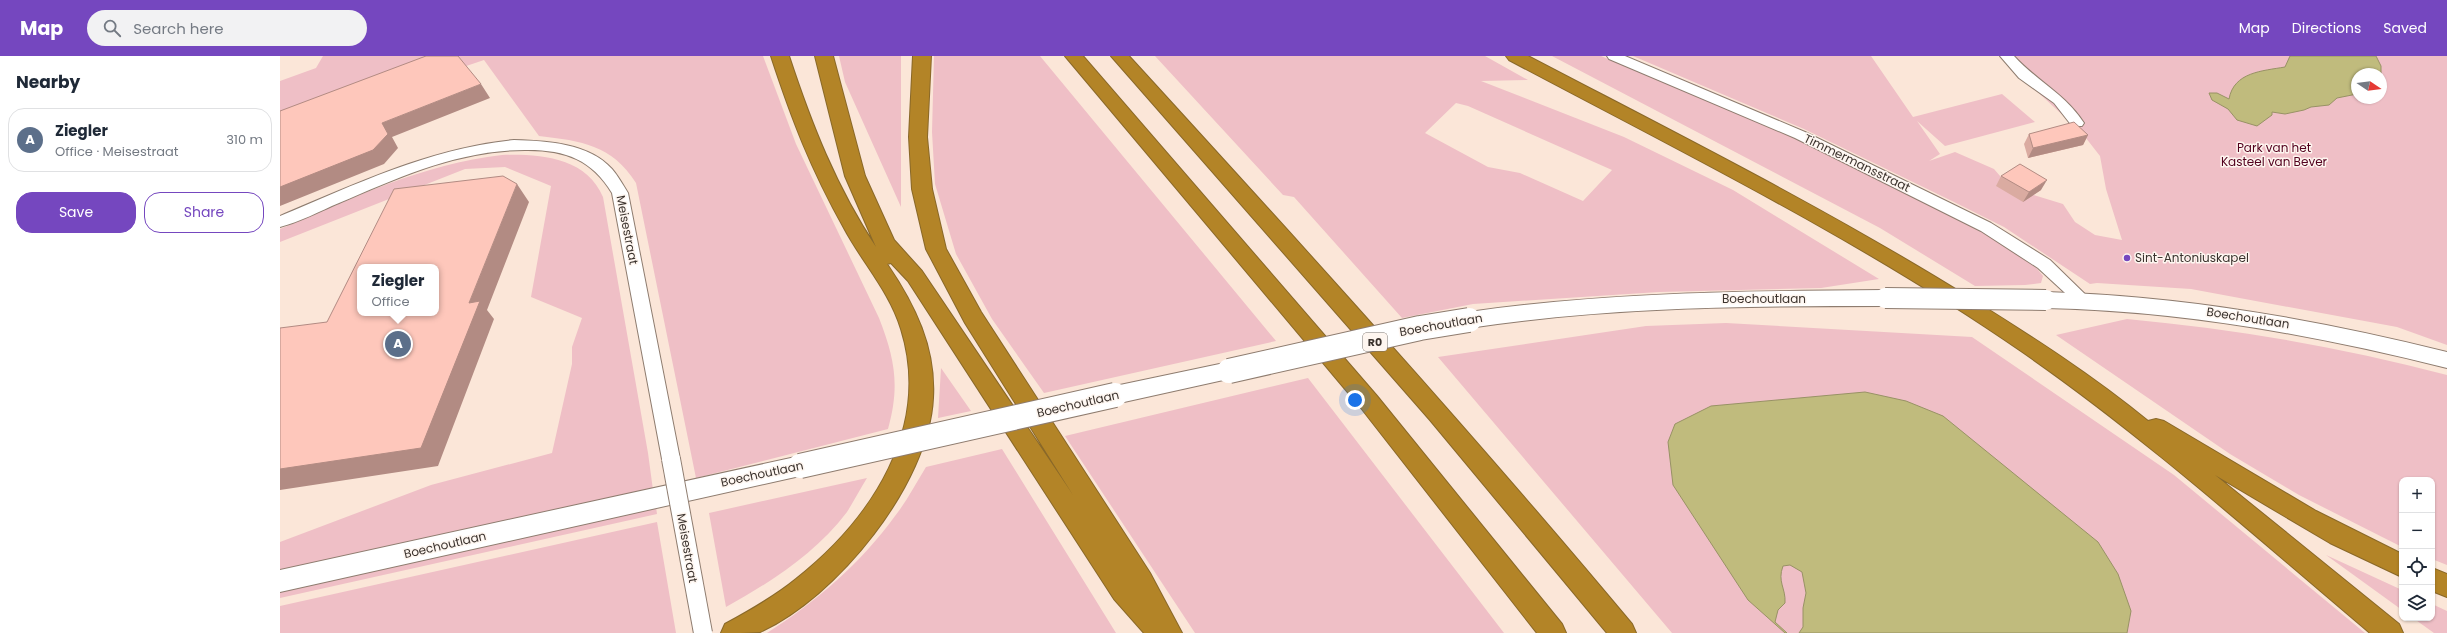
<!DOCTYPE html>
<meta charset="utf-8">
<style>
:root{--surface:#fff;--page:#f2f2f3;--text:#1f2937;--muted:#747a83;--line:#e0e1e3;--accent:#7547bf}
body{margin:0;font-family:Poppins,sans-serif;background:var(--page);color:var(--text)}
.controls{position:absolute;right:12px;bottom:12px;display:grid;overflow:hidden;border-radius:8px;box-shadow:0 1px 3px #0004}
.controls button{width:36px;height:36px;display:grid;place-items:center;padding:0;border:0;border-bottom:1px solid var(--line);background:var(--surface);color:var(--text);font:20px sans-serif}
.compass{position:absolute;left:2071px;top:12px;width:36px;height:36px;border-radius:50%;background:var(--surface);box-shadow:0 1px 3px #0004;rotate:103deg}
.you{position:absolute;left:1075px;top:344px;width:14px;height:14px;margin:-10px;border:3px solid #fff;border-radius:50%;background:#1a73e8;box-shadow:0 0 0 6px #1a73e833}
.badge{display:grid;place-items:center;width:26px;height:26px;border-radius:50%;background:var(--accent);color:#fff;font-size:13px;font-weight:700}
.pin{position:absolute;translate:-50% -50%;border:2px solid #fff;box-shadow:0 1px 4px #0006}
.popup{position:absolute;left:77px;top:208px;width:82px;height:52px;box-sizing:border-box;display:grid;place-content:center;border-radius:8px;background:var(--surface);filter:drop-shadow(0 1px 3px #0005);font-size:13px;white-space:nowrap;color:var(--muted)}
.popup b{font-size:15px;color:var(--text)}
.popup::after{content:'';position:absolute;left:50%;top:100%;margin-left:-8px;border:8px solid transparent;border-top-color:var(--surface)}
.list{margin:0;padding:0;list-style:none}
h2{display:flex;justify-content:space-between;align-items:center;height:52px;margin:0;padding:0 16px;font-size:17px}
h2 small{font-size:13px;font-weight:400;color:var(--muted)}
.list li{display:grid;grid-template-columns:26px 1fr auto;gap:12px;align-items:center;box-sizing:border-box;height:64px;margin:0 8px 8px;padding:0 8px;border:1px solid var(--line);border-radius:16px}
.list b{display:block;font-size:15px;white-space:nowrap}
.list p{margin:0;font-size:13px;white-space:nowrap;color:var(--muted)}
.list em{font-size:13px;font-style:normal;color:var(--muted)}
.actions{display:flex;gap:8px;padding:12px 16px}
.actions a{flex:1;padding:9px 0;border:1px solid var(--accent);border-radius:16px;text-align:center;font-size:14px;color:var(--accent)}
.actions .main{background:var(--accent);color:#fff}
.icon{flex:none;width:22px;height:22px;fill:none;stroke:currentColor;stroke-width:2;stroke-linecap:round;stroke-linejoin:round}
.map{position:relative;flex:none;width:2167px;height:577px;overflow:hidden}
header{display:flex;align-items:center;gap:24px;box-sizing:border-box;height:56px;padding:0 20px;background:var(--accent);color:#fff}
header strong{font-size:19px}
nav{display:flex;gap:22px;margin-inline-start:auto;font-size:14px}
.search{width:280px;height:36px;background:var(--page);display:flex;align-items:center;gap:10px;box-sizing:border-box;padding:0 14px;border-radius:22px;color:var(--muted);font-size:15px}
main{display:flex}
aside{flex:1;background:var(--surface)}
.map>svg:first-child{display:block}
.green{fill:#efbfc6;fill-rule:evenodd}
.water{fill:#c0bb7d;stroke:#989265}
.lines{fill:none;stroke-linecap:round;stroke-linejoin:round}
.street-casing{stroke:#8e7c6f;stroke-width:2}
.secondary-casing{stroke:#8e7c6f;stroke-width:2}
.highway-casing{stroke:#896829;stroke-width:2}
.street{fill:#fff;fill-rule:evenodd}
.secondary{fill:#fff;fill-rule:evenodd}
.highway{fill:#b38427;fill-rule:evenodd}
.street-bridge-casing{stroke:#8e7c6f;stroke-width:20;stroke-linecap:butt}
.secondary-bridge-far1-casing{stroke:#8e7c6f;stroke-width:22;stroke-linecap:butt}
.secondary-bridge-casing{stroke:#8e7c6f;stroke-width:26;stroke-linecap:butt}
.street-bridge{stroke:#fff;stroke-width:18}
.secondary-bridge-far1{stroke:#fff;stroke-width:20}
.secondary-bridge{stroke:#fff;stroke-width:24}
.wall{fill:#daaba1}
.shaded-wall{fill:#b28b83}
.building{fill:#fec7bb;stroke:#b28b83;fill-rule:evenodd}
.poi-dot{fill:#7547bf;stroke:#fef6f0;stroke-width:1.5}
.labels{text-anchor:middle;stroke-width:3;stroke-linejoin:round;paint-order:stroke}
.shield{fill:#fef6f0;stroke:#766e68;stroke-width:1}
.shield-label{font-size:11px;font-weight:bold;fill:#3b332e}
.park-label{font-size:12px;fill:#53011e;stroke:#fef6f0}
.street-label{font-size:12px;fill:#3b332e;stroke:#fef6f0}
.poi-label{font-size:12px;fill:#3b332e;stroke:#fef6f0;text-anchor:start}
</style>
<header>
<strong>Map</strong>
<div class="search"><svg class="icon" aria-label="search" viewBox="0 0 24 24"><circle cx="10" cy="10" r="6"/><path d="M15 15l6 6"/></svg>Search here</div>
<nav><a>Map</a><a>Directions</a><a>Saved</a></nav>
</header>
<main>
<aside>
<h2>Nearby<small></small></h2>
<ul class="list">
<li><span class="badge" style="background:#5c6f8a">A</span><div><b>Ziegler</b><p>Office · Meisestraat</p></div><em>310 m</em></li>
</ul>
<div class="actions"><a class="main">Save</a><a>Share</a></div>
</aside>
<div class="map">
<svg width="2167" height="577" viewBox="0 0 2167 577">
<rect width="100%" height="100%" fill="#fbe6d8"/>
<!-- green -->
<path class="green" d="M43,0H483L516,88L599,262C615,303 620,330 608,373L416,422L356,127C332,89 302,85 259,80L204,4L0,73V25L36,12Z
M559,0H621V151L565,26Z
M654,0H760L996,285L764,337L712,263L676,198L655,128L652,76Z
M875,0H1205L1248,24L1201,25L1344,81L1453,134L1599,223L1541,232L1379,236L1193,248L1122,262L1014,141L1003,139ZM1176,47L1188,50L1332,114L1303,145L1240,117L1208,111L1145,77Z
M1272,0H1321L1510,80L1710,179L1750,204L1763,220L1761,227L1745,229L1695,230L1600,172Z
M1353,0H1591L1633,61L1722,38L1755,66L1665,90L1637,65L1660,98L1649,105L1675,96L1714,113L1727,128L1750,138L1783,148L1795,166L1815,179L1842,184L1826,133L1820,100L1802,77L1747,26L1722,0H2167V289L2117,271L1911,233L1817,227L1810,228L1724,171L1674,146L1524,73ZM2077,18H2101V42H2077Z
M222,99C260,98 306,101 323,141L368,397L373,434L0,514V486L151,429L272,397L292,308V291L302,262L251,241L271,130L225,111L185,113L0,186V173C72,142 143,108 222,99Z
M1847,263C1955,273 2062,291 2167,319V509L2152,503V424H2122V491L2019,439L1950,398L1776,279Z
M1446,267L1692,281L1894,419L2085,577H1392L1158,301L1366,270Z
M661,312L691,355L658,362Z
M1028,322L1224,577H915L785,380Z
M722,393L836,577H487C536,546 581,507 615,460C627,445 636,427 646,411Z
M587,422C580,433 574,445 567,456C535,498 491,526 446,551L429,457Z
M376,451L377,458L0,542V535Z
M377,466L396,577H0V550Z
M2046,499L2122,534V554Z
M2152,548L2167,555V577H2154L2133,562H2152Z"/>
<!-- water -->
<path class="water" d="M2010,0H2096L2101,10V19L2077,18V38L2057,42L2049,49L2031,51L2024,54L2005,58L1992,56V59L1977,70L1957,64L1948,53L1932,44L1929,37H1937L1949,43C1954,16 1982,15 2005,11Z
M1585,336L1626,345L1663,360L1818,486L1838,518L1851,555L1847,577H1519L1523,571V552L1526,537L1522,516L1510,509L1503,510C1497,526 1506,532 1505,547L1498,554L1495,566L1507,577H1505L1468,544L1393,429L1388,386L1395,368L1431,350Z"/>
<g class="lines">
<!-- street casing -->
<g class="street-casing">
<path id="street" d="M1327,0H1345L1525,76L1711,167L1770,204L1811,244L1809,248L1803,250L1797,248L1758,212L1701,175L1515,82L1329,3Z
M1720,0H1734C1758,26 1784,37 1804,67L1802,70H1792L1774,47L1739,22Z
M234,84C267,85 309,87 332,113C338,120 343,129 348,137L400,403L398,408L391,410L384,408L382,403L332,137C312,104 286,94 248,94C181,93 119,121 59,147C40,155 20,166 0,171V160C76,128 151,92 234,84Z"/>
</g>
<!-- secondary casing -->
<g class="secondary-casing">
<path id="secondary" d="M1605,234L1613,237L1616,242L1613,247L1605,250C1465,250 1327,251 1189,272L1181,270L1178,264L1181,258L1189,256C1327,236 1466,235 1605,234Z
M1766,236C1903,240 2034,263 2167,296V312C2035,279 1903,255 1766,252L1758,249L1755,244L1758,239Z
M949,306L957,309L960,315L957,321L835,348L827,345L824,339L827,333L835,330Z
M520,400L528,403L532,410L528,417L520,420L0,536V514Z"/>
</g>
<!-- highway casing -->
<g class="highway-casing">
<path id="highway" d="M491,0H509C531,67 556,131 596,191L565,120L535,0H553L585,120L614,184L642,215L793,439L685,267L646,193L632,133L629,81L633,0H651L647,81L652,133L666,193L701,256L870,517L902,577H864L834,543L628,225L611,207L607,208C635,249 656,292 653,342C649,428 556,542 480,576C470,577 451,577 441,577L445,568C469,555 494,541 516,523C592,463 652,372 621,273C610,236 582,206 564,172C531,113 512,64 491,0Z
M785,0H803L1097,340L1282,568L1286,577H1257L1081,352Z
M831,0H849C1020,187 1190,374 1352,568L1356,577H1327L1150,364Z
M1226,0H1248C1397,78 1547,153 1690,242C1751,280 1812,319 1868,365L1876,363L1884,365L2036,455L2122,498V521L2050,487L1935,419L2119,568L2123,577H2090C1976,481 1864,380 1741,295C1579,183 1402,96 1229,4Z
M2152,512L2167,518V541L2152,535Z"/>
</g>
<!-- street -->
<use href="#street" class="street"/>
<!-- secondary -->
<use href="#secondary" class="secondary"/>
<!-- highway -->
<use href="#highway" class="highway"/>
<!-- street-bridge casing -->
<g class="street-bridge-casing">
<path id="street-bridge" d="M391,403L423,577"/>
</g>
<!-- secondary-bridge-far1 casing -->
<g class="secondary-bridge-far1-casing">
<path id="secondary-bridge-far1" d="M1605,242L1766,244"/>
</g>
<!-- secondary-bridge casing -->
<g class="secondary-bridge-casing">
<path id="secondary-bridge" d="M949,315L1140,272L1189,264
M520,410L835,339"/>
</g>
<!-- street-bridge -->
<use href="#street-bridge" class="street-bridge"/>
<!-- secondary-bridge-far1 -->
<use href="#secondary-bridge-far1" class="secondary-bridge-far1"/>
<!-- secondary-bridge -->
<use href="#secondary-bridge" class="secondary-bridge"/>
</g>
<!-- wall -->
<path class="wall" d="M1749,78L1808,79L1803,89L1748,102L1744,88Z
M1721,120L1761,134L1743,146L1716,130Z"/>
<!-- shaded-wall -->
<path class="shaded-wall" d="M201,28L210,42L112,81L118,92L104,108L0,150V131L102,67Z
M1808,79L1803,89L1748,102L1753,92Z
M1767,124L1761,134L1743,146L1749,136Z
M237,128L249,146L207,254L214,263L158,410L0,434V413L189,247Z"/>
<!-- building -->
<path class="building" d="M146,0H178L201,28L102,67L108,78L93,94L0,131V55Z
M1794,66L1808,79L1753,92L1749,78Z
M1740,108L1767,124L1749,136L1721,120Z
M223,120L237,128L189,247L200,245L141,392L0,413V272L47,266L114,133ZM80,211H156V257H80Z"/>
<!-- markers -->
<circle class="poi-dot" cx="1847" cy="202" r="4"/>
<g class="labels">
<!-- shield labels -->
<rect class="shield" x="1083" y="277" width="24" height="18" rx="3"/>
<g class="shield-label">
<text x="1095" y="290">R0</text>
</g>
<!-- park labels -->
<g class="park-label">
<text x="1994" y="96">Park van het<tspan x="1994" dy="14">Kasteel van Bever</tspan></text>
</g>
<!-- street labels -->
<g class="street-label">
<text transform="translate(1577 107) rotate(26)" y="4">Timmermansstraat</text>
<text transform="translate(347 174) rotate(79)" y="4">Meisestraat</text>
<text x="1484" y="247">Boechoutlaan</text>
<text transform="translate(1968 262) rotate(9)" y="4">Boechoutlaan</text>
<text transform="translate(1161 269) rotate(-10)" y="4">Boechoutlaan</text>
<text transform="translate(798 348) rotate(-13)" y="4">Boechoutlaan</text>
<text transform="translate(482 418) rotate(-12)" y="4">Boechoutlaan</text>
<text transform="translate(165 489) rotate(-13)" y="4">Boechoutlaan</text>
<text transform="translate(407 492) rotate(80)" y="4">Meisestraat</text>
</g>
<!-- poi labels -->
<g class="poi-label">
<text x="1855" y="206">Sint-Antoniuskapel</text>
</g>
</g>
</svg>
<div class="controls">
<button>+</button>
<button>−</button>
<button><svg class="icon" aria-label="locate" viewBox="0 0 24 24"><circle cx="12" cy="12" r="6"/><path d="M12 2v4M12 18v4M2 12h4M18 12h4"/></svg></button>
<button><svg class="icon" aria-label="layers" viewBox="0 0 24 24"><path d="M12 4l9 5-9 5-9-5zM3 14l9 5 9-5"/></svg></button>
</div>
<svg class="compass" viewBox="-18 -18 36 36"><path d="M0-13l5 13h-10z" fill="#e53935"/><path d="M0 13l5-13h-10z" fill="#747a83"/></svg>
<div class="you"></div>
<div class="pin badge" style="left:118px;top:288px;background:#5c6f8a">A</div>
<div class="popup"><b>Ziegler</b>Office</div>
</div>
</main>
